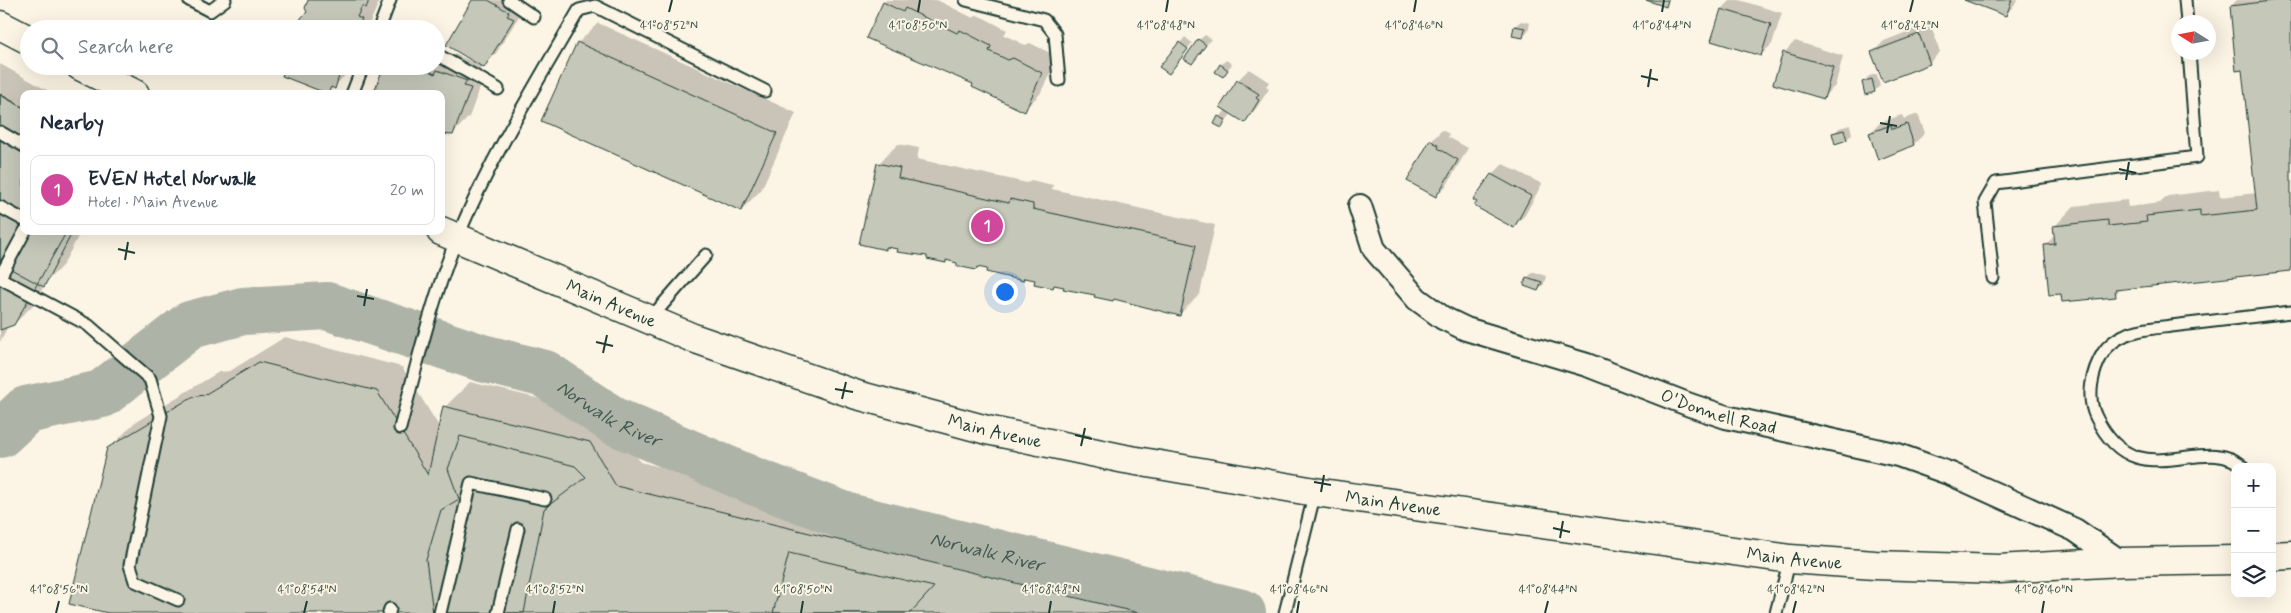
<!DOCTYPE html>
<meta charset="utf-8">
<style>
:root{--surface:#fff;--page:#f6f6f7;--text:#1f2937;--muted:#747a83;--line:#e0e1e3;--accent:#ea580c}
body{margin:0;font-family:Mynerve,sans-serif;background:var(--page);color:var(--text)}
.controls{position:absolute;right:15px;bottom:15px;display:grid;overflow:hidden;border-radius:10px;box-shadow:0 5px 20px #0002}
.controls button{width:45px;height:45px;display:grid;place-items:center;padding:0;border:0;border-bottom:1px solid var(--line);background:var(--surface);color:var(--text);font:25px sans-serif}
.compass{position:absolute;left:2171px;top:15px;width:45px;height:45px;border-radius:50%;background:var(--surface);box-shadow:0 5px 20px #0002;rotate:281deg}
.you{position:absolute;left:1004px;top:291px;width:18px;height:18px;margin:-12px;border:4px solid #fff;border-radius:50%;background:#1a73e8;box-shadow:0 0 0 8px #1a73e833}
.badge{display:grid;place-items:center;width:32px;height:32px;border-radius:50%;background:var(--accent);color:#fff;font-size:16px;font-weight:700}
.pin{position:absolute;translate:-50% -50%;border:2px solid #fff;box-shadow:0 1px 5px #0006}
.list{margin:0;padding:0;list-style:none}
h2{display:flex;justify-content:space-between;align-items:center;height:65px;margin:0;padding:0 20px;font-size:21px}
h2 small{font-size:16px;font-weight:400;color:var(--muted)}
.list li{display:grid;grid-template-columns:32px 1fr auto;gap:15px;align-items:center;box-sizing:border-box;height:70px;margin:0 10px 10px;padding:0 10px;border:1px solid var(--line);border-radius:10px}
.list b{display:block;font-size:19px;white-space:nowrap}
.list p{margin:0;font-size:16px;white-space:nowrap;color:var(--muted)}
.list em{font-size:16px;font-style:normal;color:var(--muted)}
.icon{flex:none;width:28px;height:28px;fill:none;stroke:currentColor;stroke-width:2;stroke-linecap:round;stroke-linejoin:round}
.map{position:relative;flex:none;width:2291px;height:613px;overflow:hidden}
.search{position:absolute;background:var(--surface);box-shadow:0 5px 20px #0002;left:20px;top:20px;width:425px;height:55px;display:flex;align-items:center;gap:12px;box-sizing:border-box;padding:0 18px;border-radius:28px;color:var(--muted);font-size:19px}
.panel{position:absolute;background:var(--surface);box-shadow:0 5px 20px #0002;left:20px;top:90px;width:425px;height:145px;border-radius:10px}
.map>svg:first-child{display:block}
.shadow{fill:#0003}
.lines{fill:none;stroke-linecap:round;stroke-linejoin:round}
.river{stroke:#aeb3a7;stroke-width:48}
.building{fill:#c5c7b9;stroke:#1f3d34}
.lane-casing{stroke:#1f3d34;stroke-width:15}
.street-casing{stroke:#1f3d34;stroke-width:26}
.primary-casing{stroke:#1f3d34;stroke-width:31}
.lane{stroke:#fcf5e5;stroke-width:11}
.street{stroke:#fcf5e5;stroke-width:22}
.primary{stroke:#fcf5e5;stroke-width:28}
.ticks{fill:none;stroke:#1f3d34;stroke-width:2}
.labels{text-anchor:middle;stroke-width:4;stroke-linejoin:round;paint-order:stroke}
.street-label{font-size:18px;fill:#1f3d34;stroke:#fcf5e5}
.water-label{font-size:19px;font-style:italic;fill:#435a51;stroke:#fcf5e5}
.ticks-label{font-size:12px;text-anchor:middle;fill:#1f3d34;stroke:#fcf5e5;stroke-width:4;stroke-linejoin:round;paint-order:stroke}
</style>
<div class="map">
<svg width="2291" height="613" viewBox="0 0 2291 613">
<rect width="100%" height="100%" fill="#fcf5e5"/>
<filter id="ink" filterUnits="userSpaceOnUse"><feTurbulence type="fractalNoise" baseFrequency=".02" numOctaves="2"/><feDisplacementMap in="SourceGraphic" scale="10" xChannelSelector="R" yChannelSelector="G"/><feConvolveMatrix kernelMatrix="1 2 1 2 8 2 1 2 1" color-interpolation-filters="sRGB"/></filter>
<g filter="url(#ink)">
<!-- shadow -->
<path class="shadow" d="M309,0H380L367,29H300L308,12Z
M474,0H518L524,8L495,55L484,66L482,65L479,70L486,72L469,117L453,133L441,94L385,66H436V48L441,49L439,53L450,58L454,54L474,62Z
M886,0H937L973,18L977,15L986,19L1007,30L1004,35L1025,45L1030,43L1058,57L1040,94L1024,110L975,83L884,3Z
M1731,0H1739L1782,13L1772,44L1761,55L1712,40L1722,9Z
M1968,0H2018L2006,15Z
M2237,0H2291V270L2122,288L2115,295L2062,292L2045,246L2055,235V226L2074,206L2127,200L2128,207L2160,203L2168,196L2219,190L2220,197L2257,193L2243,69L2231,6Z
M1521,21L1530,23L1528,31L1523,37L1515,26Z
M598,23L796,113L761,190L741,210L543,120L578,43Z
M1930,23L1940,52L1929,63L1873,52L1884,41Z
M1205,35L1211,39L1192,63L1199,40Z
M1185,37L1192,43L1174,67H1161Z
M1795,41L1843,56L1835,86L1823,97L1784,53Z
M1226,60L1232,64L1223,76L1221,65Z
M0,64L54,94H24V231H81L63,265L46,282L34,304L14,324L8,326L0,342Z
M285,66H355L328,92Z
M1249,69L1269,82L1266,87L1269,89L1255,110L1244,121L1232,113L1221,127L1215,123L1226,110L1222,107L1238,80Z
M1877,74L1880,86L1874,91L1863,82L1869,76Z
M1918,114L1925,133L1914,144L1870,133L1881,122L1902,115L1904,119Z
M1850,125L1852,134L1847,139L1836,142L1834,134L1839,128Z
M1442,130L1449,134L1448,137L1468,148L1447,185L1436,196L1431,141Z
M898,144L919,148L917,159L1027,183L1031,180L1053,185L1052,189L1215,225L1200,294L1180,314L1025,277L1023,280L988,268L978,266L976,269L948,259L945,262L929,255L888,246L885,248L878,164Z
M1503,164L1542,184L1525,215L1514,226L1492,175Z
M1533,272L1546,276L1544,284L1538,290L1525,285L1528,277Z
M285,337L402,367L440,428L445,407L470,382L615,417L640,462L1264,613H113L109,449L134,423L219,372L230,371Z"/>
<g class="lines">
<!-- river -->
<path class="river" id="s1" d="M0,434L26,410L102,394L190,325L243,311L327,306L482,358L545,374L614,421L756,482L848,517L1242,613"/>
</g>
<!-- building -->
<path class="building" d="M308,0H368V3L366,8L362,6L357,17L362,19L357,29H299L301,18L307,12L305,8Z
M472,0H488L509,12L507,16L514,19L484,68L446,45Z
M1646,0H1668L1666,7Z
M1964,0H2012L2006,16Z
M2279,0H2291V271L2115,290L2116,297L2062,302L2061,294L2049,295L2044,245L2055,244L2053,226L2108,220V226L2147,222L2146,216L2200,210V216L2257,210L2242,70L2236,71L2230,6Z
M883,2L903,12L905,8L957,33L960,30L970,35L991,46L989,51L1008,60L1013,58L1042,73L1025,112L972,87L973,84L866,38Z
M1721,9L1771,24L1761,56L1711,41Z
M1514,26L1525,28L1523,38L1512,36Z
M1919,34L1930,64L1883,82L1871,52Z
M1198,39L1206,45L1192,64L1184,59Z
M577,42L777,133L741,211L541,121Z
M1179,42L1188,49L1169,74L1159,67Z
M1783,52L1833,67L1824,99L1773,84Z
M1220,64L1228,70L1223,77L1215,72Z
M282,66H342L335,89L331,87L328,94L282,76L284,70Z
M384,66H425L424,69L435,74L437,70L467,81L464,86L471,88L453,135L441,134V94H373Z
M1872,79L1875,92L1865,95L1862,82Z
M1237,80L1259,94L1256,98L1259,100L1245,123L1220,107Z
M0,94L24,108V231H73L44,287L0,263Z
M0,95L24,108V231H67L14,325L0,330Z
M1218,116L1226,120L1222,128L1214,124Z
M1907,124L1914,145L1878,160L1869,133L1891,125L1892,129Z
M1844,130L1847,140L1835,144L1832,133Z
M1430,140L1439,146L1438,148L1458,160L1436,197L1407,181Z
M877,163L900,168L898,178L1009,203L1010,199L1033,204V209L1196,245L1180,316L1114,299L1113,301L1094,297L1095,295L1063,289L1064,287L1054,285L1053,288L1034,284L1035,280L1024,278L1023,281L1015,279L986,272L987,269L977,267L976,270L957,266V263L946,260V263L927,259V256L897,252L898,249L886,247V250L859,244Z
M1491,174L1531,196L1514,228L1474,206L1477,202L1473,200Z
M1526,277L1542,282L1538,291L1524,286Z
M259,362L377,391L428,475L443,406L590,442L616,486L1139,613H108L69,604L107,448L192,397L204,395Z
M460,436L575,466L586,477L544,509L524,613H433L426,560L441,510L459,499L448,469Z
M789,553L934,587L910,613H773Z"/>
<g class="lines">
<!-- lane casing -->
<g class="lane-casing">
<path id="lane" d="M189,0L210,11L225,0
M509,0L534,17
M966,0L1044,20L1055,34L1059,80
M2185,0L2187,22
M379,29L390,0
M436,54L498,89
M352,94L363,66
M0,132L24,146
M0,207L24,220
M0,277L25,231
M0,278L88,325L150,379L161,416L130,565L135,581L178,600
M1993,278L1985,202L1996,183L2197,157L2189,52
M650,319L706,255
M400,428C417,364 432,299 457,238C490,159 536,84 579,10L595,6L765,91
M2244,467C2203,430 2136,500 2096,417C2086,397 2092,371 2103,353C2107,346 2116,339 2123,336C2137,329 2155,328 2171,326C2211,321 2251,317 2291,312
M389,613L390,609
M440,613L471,483L545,499
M498,613L518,529
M1285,613L1315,492
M1776,613L1790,559"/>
</g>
<!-- street casing -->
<g class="street-casing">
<g id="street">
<path id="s2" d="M1360,206L1374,249L1417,299L1443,318L1466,329L1587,365L1690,405L1726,417L1898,455L1951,474L2075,530L2121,562"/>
</g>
</g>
<!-- primary casing -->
<g class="primary-casing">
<g id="primary">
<path d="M0,25L29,40"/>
<path d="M80,66L135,94"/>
<path id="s3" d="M441,231L693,338L857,395L987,430L1125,459L1315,492L1790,559L1875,565L1999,569L2121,562L2235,560"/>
<path d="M2272,556L2291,555"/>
</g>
</g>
<!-- lane -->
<use href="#lane" class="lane"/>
<!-- street -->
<use href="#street" class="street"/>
<!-- primary -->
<use href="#primary" class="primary"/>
</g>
</g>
<!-- ticks -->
<path class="ticks" d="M669,12L672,0M918,12L920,0M1166,12L1168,0M1414,12L1416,0M1662,12L1664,0M1910,12L1913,0M1641,76L1658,80M1648,87L1651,69M1880,123L1897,126M1887,133L1890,116M2119,169L2136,173M2126,180L2129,162M118,249L135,253M125,260L128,242M357,296L374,299M364,306L367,289M596,342L613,346M603,353L607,335M835,389L853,392M842,399L846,382M1075,435L1092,439M1081,446L1085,428M1314,482L1331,485M1321,492L1324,475M1553,528L1570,532M1560,538L1563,521M56,613L59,601M304,613L307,601M553,613L555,601M801,613L803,601M1049,613L1051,601M1297,613L1299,601M1545,613L1548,601M1793,613L1796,601M2042,613L2044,601"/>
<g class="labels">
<!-- street labels -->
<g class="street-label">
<text dy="6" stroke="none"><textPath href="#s3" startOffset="185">Main Avenue</textPath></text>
<text dy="6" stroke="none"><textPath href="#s2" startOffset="435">O'Donnell Road</textPath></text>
<text dy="6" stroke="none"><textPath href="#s3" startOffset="590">Main Avenue</textPath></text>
<text dy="6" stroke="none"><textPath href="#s3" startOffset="995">Main Avenue</textPath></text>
<text dy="6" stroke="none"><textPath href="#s3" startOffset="1400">Main Avenue</textPath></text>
</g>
<!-- water labels -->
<g class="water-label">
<text dy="7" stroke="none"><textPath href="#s1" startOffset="668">Norwalk River</textPath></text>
<text dy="7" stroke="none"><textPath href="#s1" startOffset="1072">Norwalk River</textPath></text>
</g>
</g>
<g class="ticks-label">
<text x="669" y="29">41°08'52"N</text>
<text x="918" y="29">41°08'50"N</text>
<text x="1166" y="29">41°08'48"N</text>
<text x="1414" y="29">41°08'46"N</text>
<text x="1662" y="29">41°08'44"N</text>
<text x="1910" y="29">41°08'42"N</text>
<text x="59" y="593">41°08'56"N</text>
<text x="307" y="593">41°08'54"N</text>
<text x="555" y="593">41°08'52"N</text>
<text x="803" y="593">41°08'50"N</text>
<text x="1051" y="593">41°08'48"N</text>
<text x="1299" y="593">41°08'46"N</text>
<text x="1548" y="593">41°08'44"N</text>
<text x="1796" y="593">41°08'42"N</text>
<text x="2044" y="593">41°08'40"N</text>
</g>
</svg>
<div class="controls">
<button>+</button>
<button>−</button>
<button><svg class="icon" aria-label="layers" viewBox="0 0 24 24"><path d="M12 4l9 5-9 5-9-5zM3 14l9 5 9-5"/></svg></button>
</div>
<svg class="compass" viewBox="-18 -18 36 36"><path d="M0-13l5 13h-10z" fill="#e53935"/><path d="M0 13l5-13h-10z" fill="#747a83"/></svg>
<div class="you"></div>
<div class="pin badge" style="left:987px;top:226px;background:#d1479c">1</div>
<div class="search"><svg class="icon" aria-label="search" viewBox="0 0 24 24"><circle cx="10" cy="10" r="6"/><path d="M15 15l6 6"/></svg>Search here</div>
<section class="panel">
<h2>Nearby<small></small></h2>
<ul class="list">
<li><span class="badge" style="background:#d1479c">1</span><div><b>EVEN Hotel Norwalk</b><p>Hotel · Main Avenue</p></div><em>20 m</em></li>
</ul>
</section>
</div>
